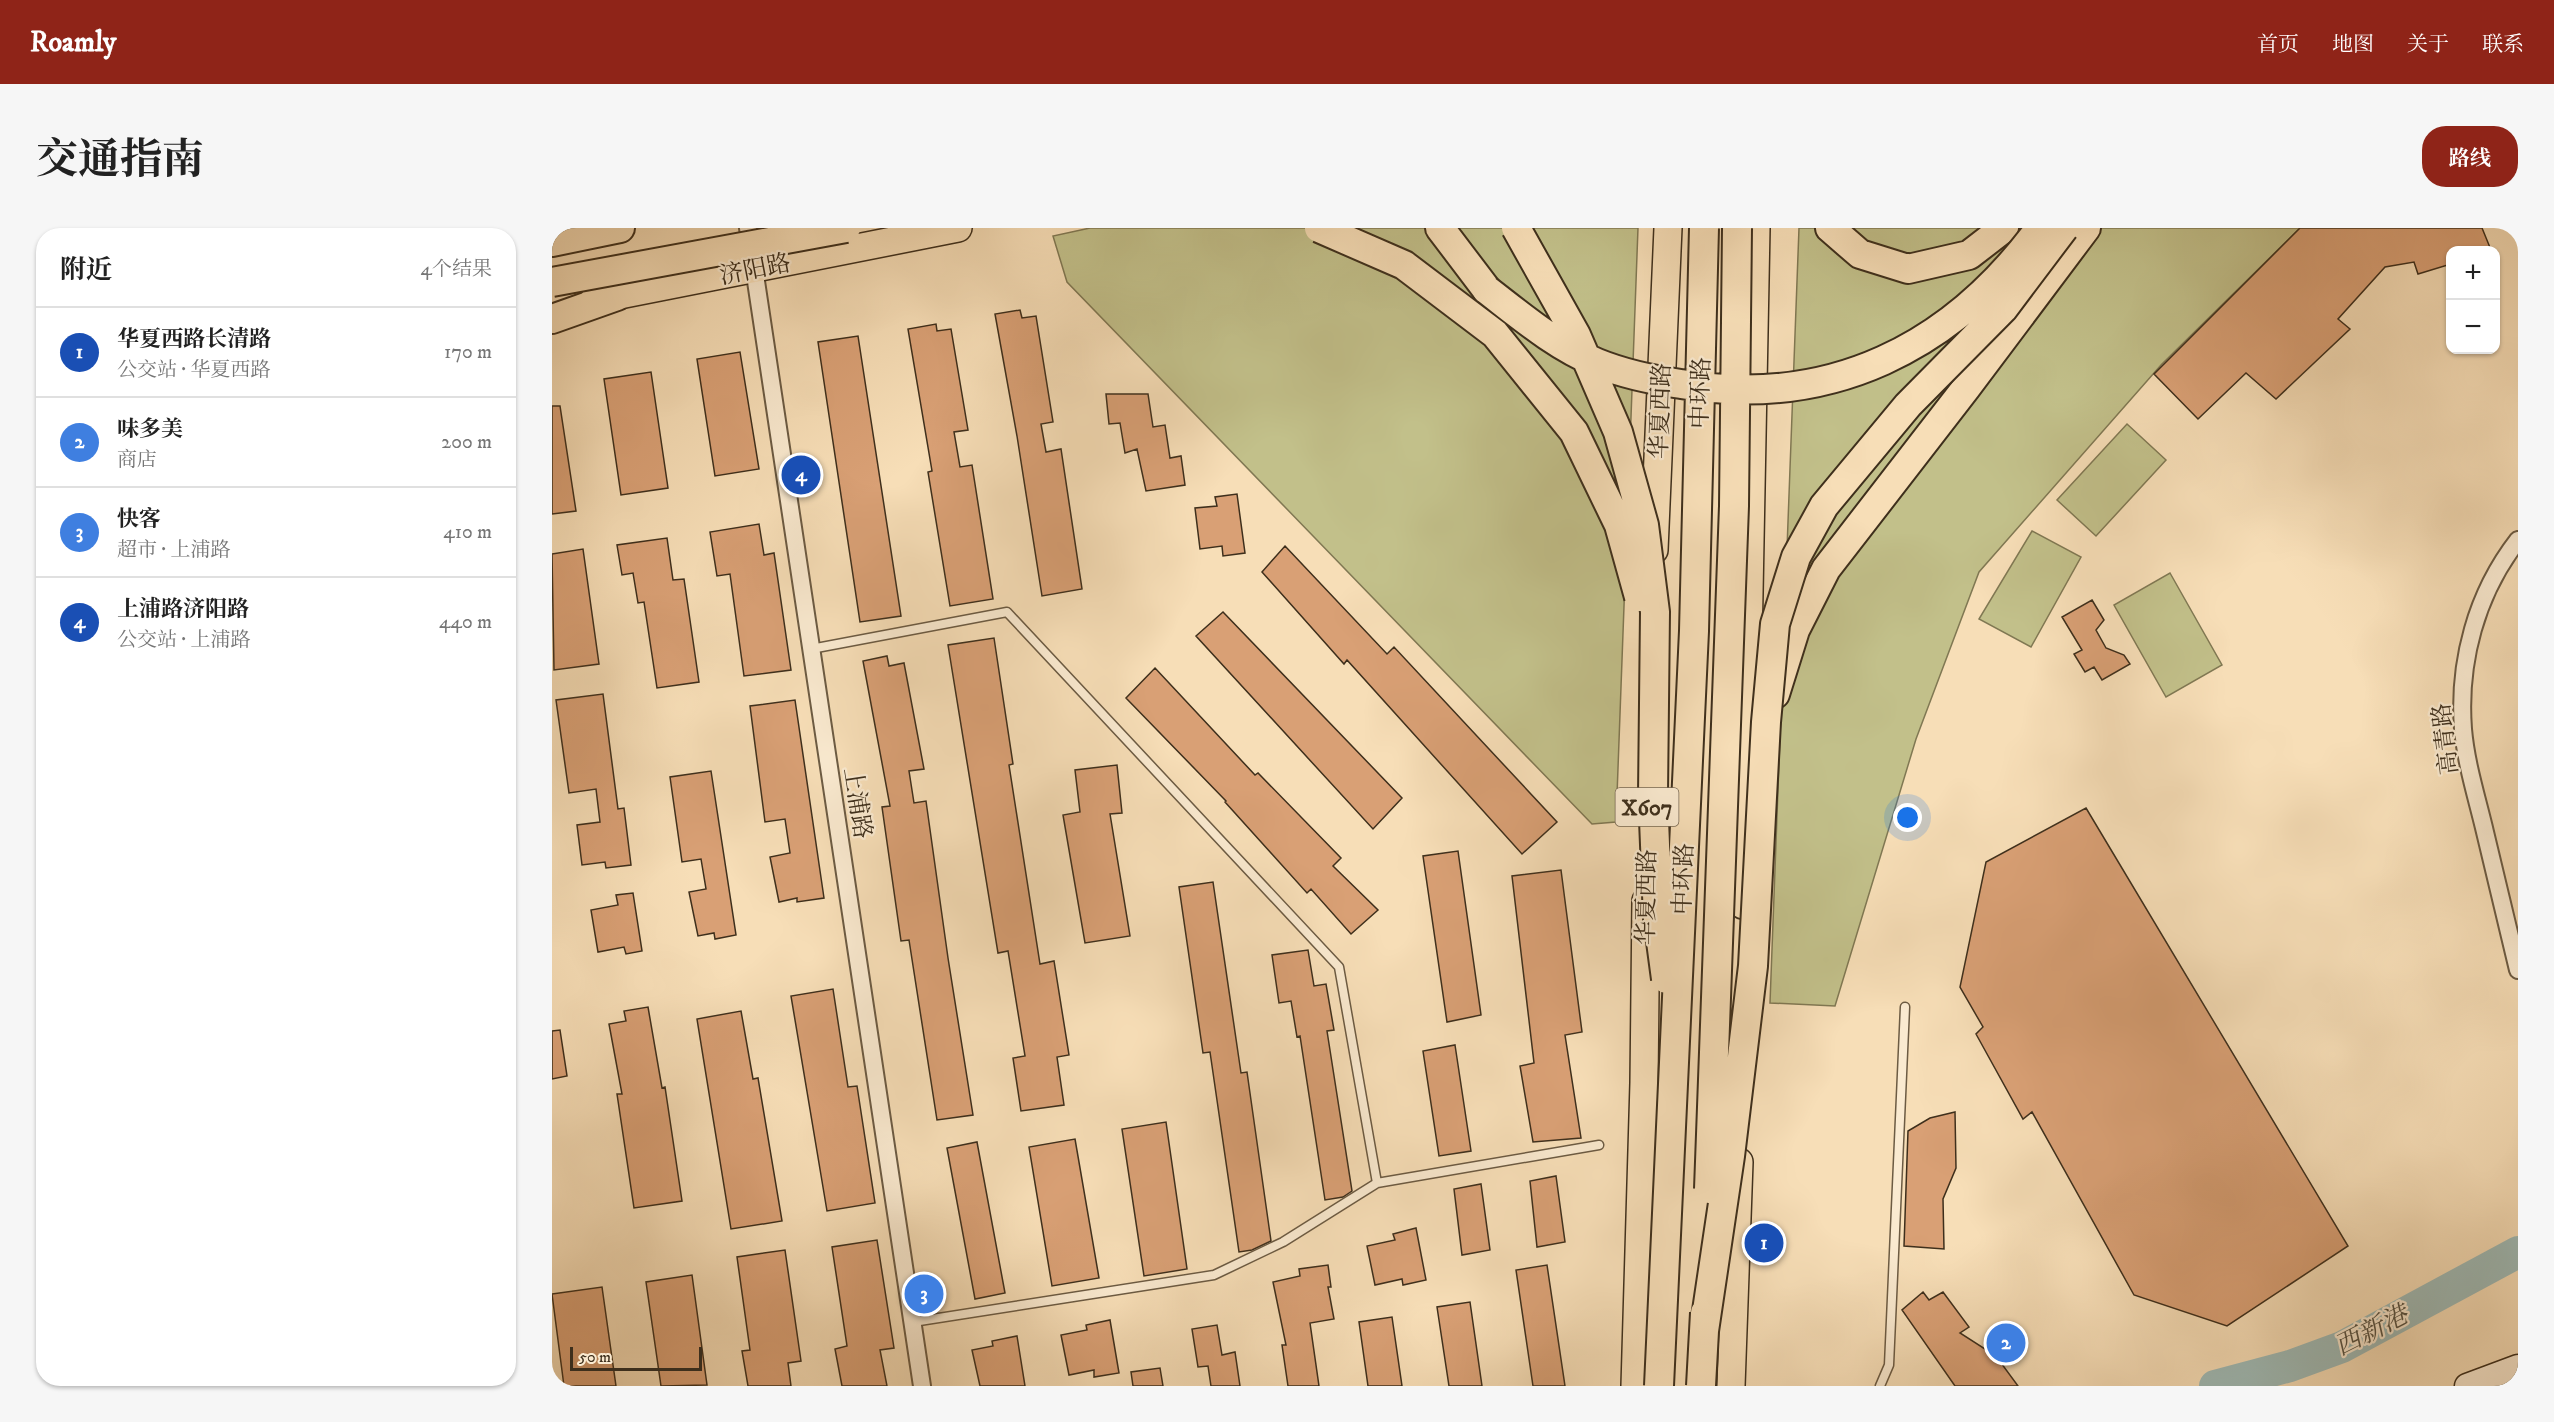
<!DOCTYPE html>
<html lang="zh">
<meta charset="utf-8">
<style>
:root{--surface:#fff;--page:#f6f6f6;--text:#222;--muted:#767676;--line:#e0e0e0;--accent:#8f2418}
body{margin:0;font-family:"IM FELL DW Pica","Noto Serif SC",serif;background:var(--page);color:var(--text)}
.controls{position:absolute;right:18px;top:18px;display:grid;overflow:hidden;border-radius:12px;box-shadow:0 2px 4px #0004}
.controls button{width:54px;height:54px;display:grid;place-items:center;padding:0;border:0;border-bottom:2px solid var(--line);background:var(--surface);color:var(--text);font:30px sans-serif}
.scale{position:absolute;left:18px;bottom:15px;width:132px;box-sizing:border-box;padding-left:6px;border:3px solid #3e2f1c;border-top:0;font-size:16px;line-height:21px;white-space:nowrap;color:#3e2f1c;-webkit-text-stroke:4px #faead0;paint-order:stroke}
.you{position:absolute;left:1356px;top:590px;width:21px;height:21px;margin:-15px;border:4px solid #fff;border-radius:50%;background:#1a73e8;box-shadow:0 0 0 9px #1a73e833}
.badge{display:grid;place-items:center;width:39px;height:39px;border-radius:50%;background:var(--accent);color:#fff;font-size:20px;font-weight:700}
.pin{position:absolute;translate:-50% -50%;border:3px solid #fff;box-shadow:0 2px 6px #0006}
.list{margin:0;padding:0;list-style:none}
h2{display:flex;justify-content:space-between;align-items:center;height:78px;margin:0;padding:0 24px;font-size:26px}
h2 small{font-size:20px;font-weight:400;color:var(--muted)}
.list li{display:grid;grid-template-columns:39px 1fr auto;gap:18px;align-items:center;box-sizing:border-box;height:90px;padding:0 24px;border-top:2px solid var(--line)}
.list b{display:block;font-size:22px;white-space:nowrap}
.list p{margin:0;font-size:20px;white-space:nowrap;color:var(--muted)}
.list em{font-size:20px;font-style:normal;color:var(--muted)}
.map{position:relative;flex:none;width:1966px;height:1158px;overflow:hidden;border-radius:24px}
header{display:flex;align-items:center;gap:36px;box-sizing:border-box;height:84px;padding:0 30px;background:var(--accent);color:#fff}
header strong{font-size:28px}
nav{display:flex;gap:33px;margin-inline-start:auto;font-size:21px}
.intro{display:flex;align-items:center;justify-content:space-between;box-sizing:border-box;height:144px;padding:0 36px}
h1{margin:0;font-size:42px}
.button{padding:15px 27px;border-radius:24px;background:var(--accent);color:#fff;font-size:21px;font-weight:700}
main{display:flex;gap:36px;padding:0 36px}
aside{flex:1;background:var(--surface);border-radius:24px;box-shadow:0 2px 4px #0004}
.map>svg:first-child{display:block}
.green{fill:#c2c08a;stroke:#807853;stroke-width:1.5}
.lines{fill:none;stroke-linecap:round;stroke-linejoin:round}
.river{stroke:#9fbbb7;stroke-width:32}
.building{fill:#d9a075;stroke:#3e2f1c;stroke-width:1.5}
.service-casing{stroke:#6c5b43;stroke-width:11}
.minor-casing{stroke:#6c5b43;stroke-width:20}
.secondary-casing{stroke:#3e2f1c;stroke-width:27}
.primary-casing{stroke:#3e2f1c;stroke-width:30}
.trunk-casing{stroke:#3e2f1c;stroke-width:32}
.service{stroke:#faead0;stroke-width:8}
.minor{stroke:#faead0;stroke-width:16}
.secondary{stroke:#faead0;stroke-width:24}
.primary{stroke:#f7deb7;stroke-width:27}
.trunk{stroke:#f7deb7;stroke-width:28}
.trunk-bridge-casing{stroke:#3e2f1c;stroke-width:32;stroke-linecap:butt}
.trunk-bridge{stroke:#f7deb7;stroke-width:28}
.labels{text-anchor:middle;stroke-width:4.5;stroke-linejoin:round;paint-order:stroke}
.shield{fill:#faead0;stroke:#766752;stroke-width:1.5}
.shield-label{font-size:22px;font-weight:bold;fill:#3e2f1c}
.street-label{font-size:24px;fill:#3e2f1c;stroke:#faead0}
.water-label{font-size:26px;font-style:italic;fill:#565243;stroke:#faead0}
</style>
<header>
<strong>Roamly</strong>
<nav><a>首页</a><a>地图</a><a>关于</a><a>联系</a></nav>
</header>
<div class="intro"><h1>交通指南</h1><a class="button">路线</a></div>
<main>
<aside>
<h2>附近<small>4个结果</small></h2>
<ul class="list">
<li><span class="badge" style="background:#1a4fb4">1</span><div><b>华夏西路长清路</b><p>公交站 · 华夏西路</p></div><em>170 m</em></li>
<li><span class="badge" style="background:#3f7fe0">2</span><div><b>味多美</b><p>商店</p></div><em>200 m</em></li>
<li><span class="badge" style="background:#3f7fe0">3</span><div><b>快客</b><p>超市 · 上浦路</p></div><em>410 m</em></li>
<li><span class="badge" style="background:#1a4fb4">4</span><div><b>上浦路济阳路</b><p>公交站 · 上浦路</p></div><em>440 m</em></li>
</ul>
</aside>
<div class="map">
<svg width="1966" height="1158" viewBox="0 0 1966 1158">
<rect width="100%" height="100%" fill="#f7deb7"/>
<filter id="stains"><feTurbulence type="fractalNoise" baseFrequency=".00333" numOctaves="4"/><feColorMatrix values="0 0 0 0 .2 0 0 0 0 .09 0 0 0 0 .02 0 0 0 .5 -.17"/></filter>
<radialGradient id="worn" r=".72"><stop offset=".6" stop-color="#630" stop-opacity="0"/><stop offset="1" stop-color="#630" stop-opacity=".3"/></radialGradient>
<!-- green -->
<path class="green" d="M538,0H1086L1064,594L1040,596L515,54L501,8Z
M1247,0H1748L1609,137L1427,344L1364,511L1283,778L1218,775Z
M1575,196L1614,232L1544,308L1505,272Z
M1480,303L1529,329L1479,419L1427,391Z
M1618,345L1670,437L1614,469L1562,377Z"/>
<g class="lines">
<!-- river -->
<path class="river" d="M1663,1158L1738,1138L1790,1119L1966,1024"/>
</g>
<!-- building -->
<path class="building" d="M1748,0H1930L1939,22H1899V36L1866,46L1862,34L1833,39L1786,91L1798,101L1724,171L1694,145L1646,191L1602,146Z
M468,82L470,90L484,88L501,194L489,196L494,224L509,221L530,361L490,368L465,208L443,86Z
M384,96L385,103L399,101L416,202L402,204L408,239L420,237L441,371L398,378L376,244L380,243L356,101Z
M306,108L349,388L308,394L266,114Z
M188,124L207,241L163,248L145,131Z
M99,144L116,260L69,267L52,151Z
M554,166H596L601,199L613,197L618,230L629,228L633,257L594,263L585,221L573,225L568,195L557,196Z
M0,178H8L24,283L0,286Z
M685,266L693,325L671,328L670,318L648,321L643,280L665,278L663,269Z
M207,296L212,327L222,325L239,442L192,448L178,346L165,348L158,304Z
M115,310L121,352L132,351L147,454L105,460L92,374L86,375L81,345L70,347L65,317Z
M733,318L835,426L842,419L1005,594L970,626L795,432L792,436L710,344Z
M31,321L47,436L2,442L0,326Z
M1540,372L1552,392L1544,402L1554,420L1572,427L1578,436L1550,452L1542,439L1533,444L1522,426L1530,422L1510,389Z
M671,384L850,570L821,601L644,408Z
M442,410L461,536L457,537L488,736L502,733L517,827L505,829L512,877L469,883L461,830L473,828L456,723L446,725L396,417Z
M335,428L337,438L352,435L372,541L357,543L362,575L374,573L396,730L421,887L385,892L357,712L349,713L330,579L338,578L311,433Z
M603,440L703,547L706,545L789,630L781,638L826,682L799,706L759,661L755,665L673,574L674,573L574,470Z
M51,466L66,581L72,580L79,637L54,640L53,634L30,637L25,597L48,594L44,561L17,565L4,472Z
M243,472L272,670L245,674V670L227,674L218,629L238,625L233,591L213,594L198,478Z
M565,537L570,585L558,586L578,708L533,715L511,587L528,584L523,542Z
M159,543L184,707L163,711L162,705L146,708L137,664L154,661L149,631L130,634L118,549Z
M1534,580L1796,1018L1675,1098L1582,1067L1480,884L1471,891L1424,806L1431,799L1408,759L1434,634Z
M906,623L929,787L895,794L871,628Z
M1009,642L1030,804L1013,807L1029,910L981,914L968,838L982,835L960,648Z
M661,654L689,845L695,844L719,1013L700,1022L687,1024L658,824L651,825L627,659Z
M81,665L90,723L74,726L72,719L46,724L39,682L66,677L64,667Z
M756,722L762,758L774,756L782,802L775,803L800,963L791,969L773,972L748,808L745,809L739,773L727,775L720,727Z
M281,761L296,859L305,858L323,975L275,983L239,768Z
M96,779L110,860L113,859L130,973L82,980L65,866H70L57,796L74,793L72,783Z
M189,783L201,851L206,850L230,993L179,1001L145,791Z
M8,802L15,848L0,851V803Z
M903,817L919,923L887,928L871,823Z
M1403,884L1404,940L1391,971L1392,1021L1352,1018L1356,903L1378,890Z
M614,894L635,1041L592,1048L570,901Z
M523,911L547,1050L500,1058L477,919Z
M425,914L453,1065L423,1071L395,920Z
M1004,948L1013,1014L985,1019L978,953Z
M929,956L938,1022L910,1027L902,961Z
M864,1000L874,1052L851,1057L850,1051L823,1057L815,1018L843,1012L841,1006Z
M325,1012L342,1120L328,1122L335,1158H290L283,1121L295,1118L280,1019Z
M233,1022L249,1133L236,1135L239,1158H196L190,1123L198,1122L185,1029Z
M776,1037L779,1059H776L782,1091L758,1095L767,1158H736L730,1117H734L721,1054L748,1048L747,1041Z
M995,1037L1013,1158H981L964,1042Z
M140,1047L155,1157L109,1158L94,1054Z
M50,1059L64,1158H12L0,1066Z
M1371,1064L1377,1072L1391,1064L1417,1099L1408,1105L1444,1128L1466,1158H1403L1350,1082Z
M918,1074L930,1158H897L885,1079Z
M840,1089L850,1158H816L807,1094Z
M558,1092L567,1145L542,1149V1142L517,1147L509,1107L535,1102L534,1097Z
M665,1097L670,1127L683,1124L688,1158H659L656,1138L646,1139L640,1101Z
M465,1108L473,1158H428L420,1122L441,1118L440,1113Z
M608,1140L611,1158H581L579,1144Z"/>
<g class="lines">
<!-- service casing -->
<g class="service-casing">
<path id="service" d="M259,421L455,384L787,739L825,955
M361,1094L662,1047L731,1014L825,955L1047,917
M1328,1158L1337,1137L1353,779"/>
</g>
<!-- minor casing -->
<g class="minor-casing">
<path id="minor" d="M196,0L370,1158
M1966,312C1924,366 1906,434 1911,501C1914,536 1925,570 1933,604C1944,650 1955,696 1966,742"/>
</g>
<!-- secondary casing -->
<g class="secondary-casing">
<path id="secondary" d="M1915,1158L1966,1139"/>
</g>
<!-- primary casing -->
<g class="primary-casing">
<path id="primary" d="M42,72L406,0
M1102,322L1116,0
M1191,677L1204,0
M1083,1158L1092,855L1094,673
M1179,1158L1187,934"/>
</g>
<!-- trunk casing -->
<g class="trunk-casing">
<path id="trunk" d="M888,0L935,62
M1278,0L1308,26L1356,41L1417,27L1452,0
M0,14L68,0
M0,91L65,68
M1223,466L1243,402L1274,341L1414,160L1534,0"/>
</g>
<!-- service -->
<use href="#service" class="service"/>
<!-- minor -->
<use href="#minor" class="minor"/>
<!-- secondary -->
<use href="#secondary" class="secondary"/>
<!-- primary -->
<use href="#primary" class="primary"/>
<!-- trunk -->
<use href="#trunk" class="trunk"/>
<!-- trunk-bridge casing -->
<g class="trunk-bridge-casing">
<path id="trunk-bridge" d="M767,0L852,37L943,106L1022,204L1067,297L1087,369
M964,0L1024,107L1066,204L1092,297L1103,384L1101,567L1106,691L1114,751
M0,54L294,0
M935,62C970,89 1004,118 1045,135C1072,146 1101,152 1129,156C1278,181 1400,120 1488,0
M1157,961L1182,278L1185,0
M1152,1103L1178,928L1201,738L1214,494L1223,396L1244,329L1272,278L1356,177L1451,81L1512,0
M1107,1158L1142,403L1152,0
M1149,1158L1153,1085"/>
</g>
<!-- trunk-bridge -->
<use href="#trunk-bridge" class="trunk-bridge"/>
</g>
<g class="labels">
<!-- shield labels -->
<rect class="shield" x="1063.5" y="560" width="63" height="38" rx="4.5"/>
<g class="shield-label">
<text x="1095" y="587">X607</text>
</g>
<!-- street labels -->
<g class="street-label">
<text transform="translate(203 41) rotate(-11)" y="8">济阳路</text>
<text transform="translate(1148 165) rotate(-88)" y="8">中环路</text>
<text transform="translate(1108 183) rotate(-88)" y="8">华夏西路</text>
<text transform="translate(1893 511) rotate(-97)" y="8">高青路</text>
<text transform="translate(306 575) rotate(81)" y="8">上浦路</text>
<text transform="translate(1131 651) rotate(-88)" y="8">中环路</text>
<text transform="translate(1094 669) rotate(-89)" y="8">华夏西路</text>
</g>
<!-- water labels -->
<g class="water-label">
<text transform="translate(1819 1102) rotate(-27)" y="9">西新港</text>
</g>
</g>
<rect width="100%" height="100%" filter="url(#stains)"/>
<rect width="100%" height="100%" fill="url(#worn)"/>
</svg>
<div class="controls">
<button>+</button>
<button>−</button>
</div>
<div class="scale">50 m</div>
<div class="you"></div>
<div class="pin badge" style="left:1212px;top:1015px;background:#1a4fb4">1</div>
<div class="pin badge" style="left:1454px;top:1115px;background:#3f7fe0">2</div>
<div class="pin badge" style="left:372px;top:1066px;background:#3f7fe0">3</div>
<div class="pin badge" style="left:249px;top:247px;background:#1a4fb4">4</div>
</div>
</main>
